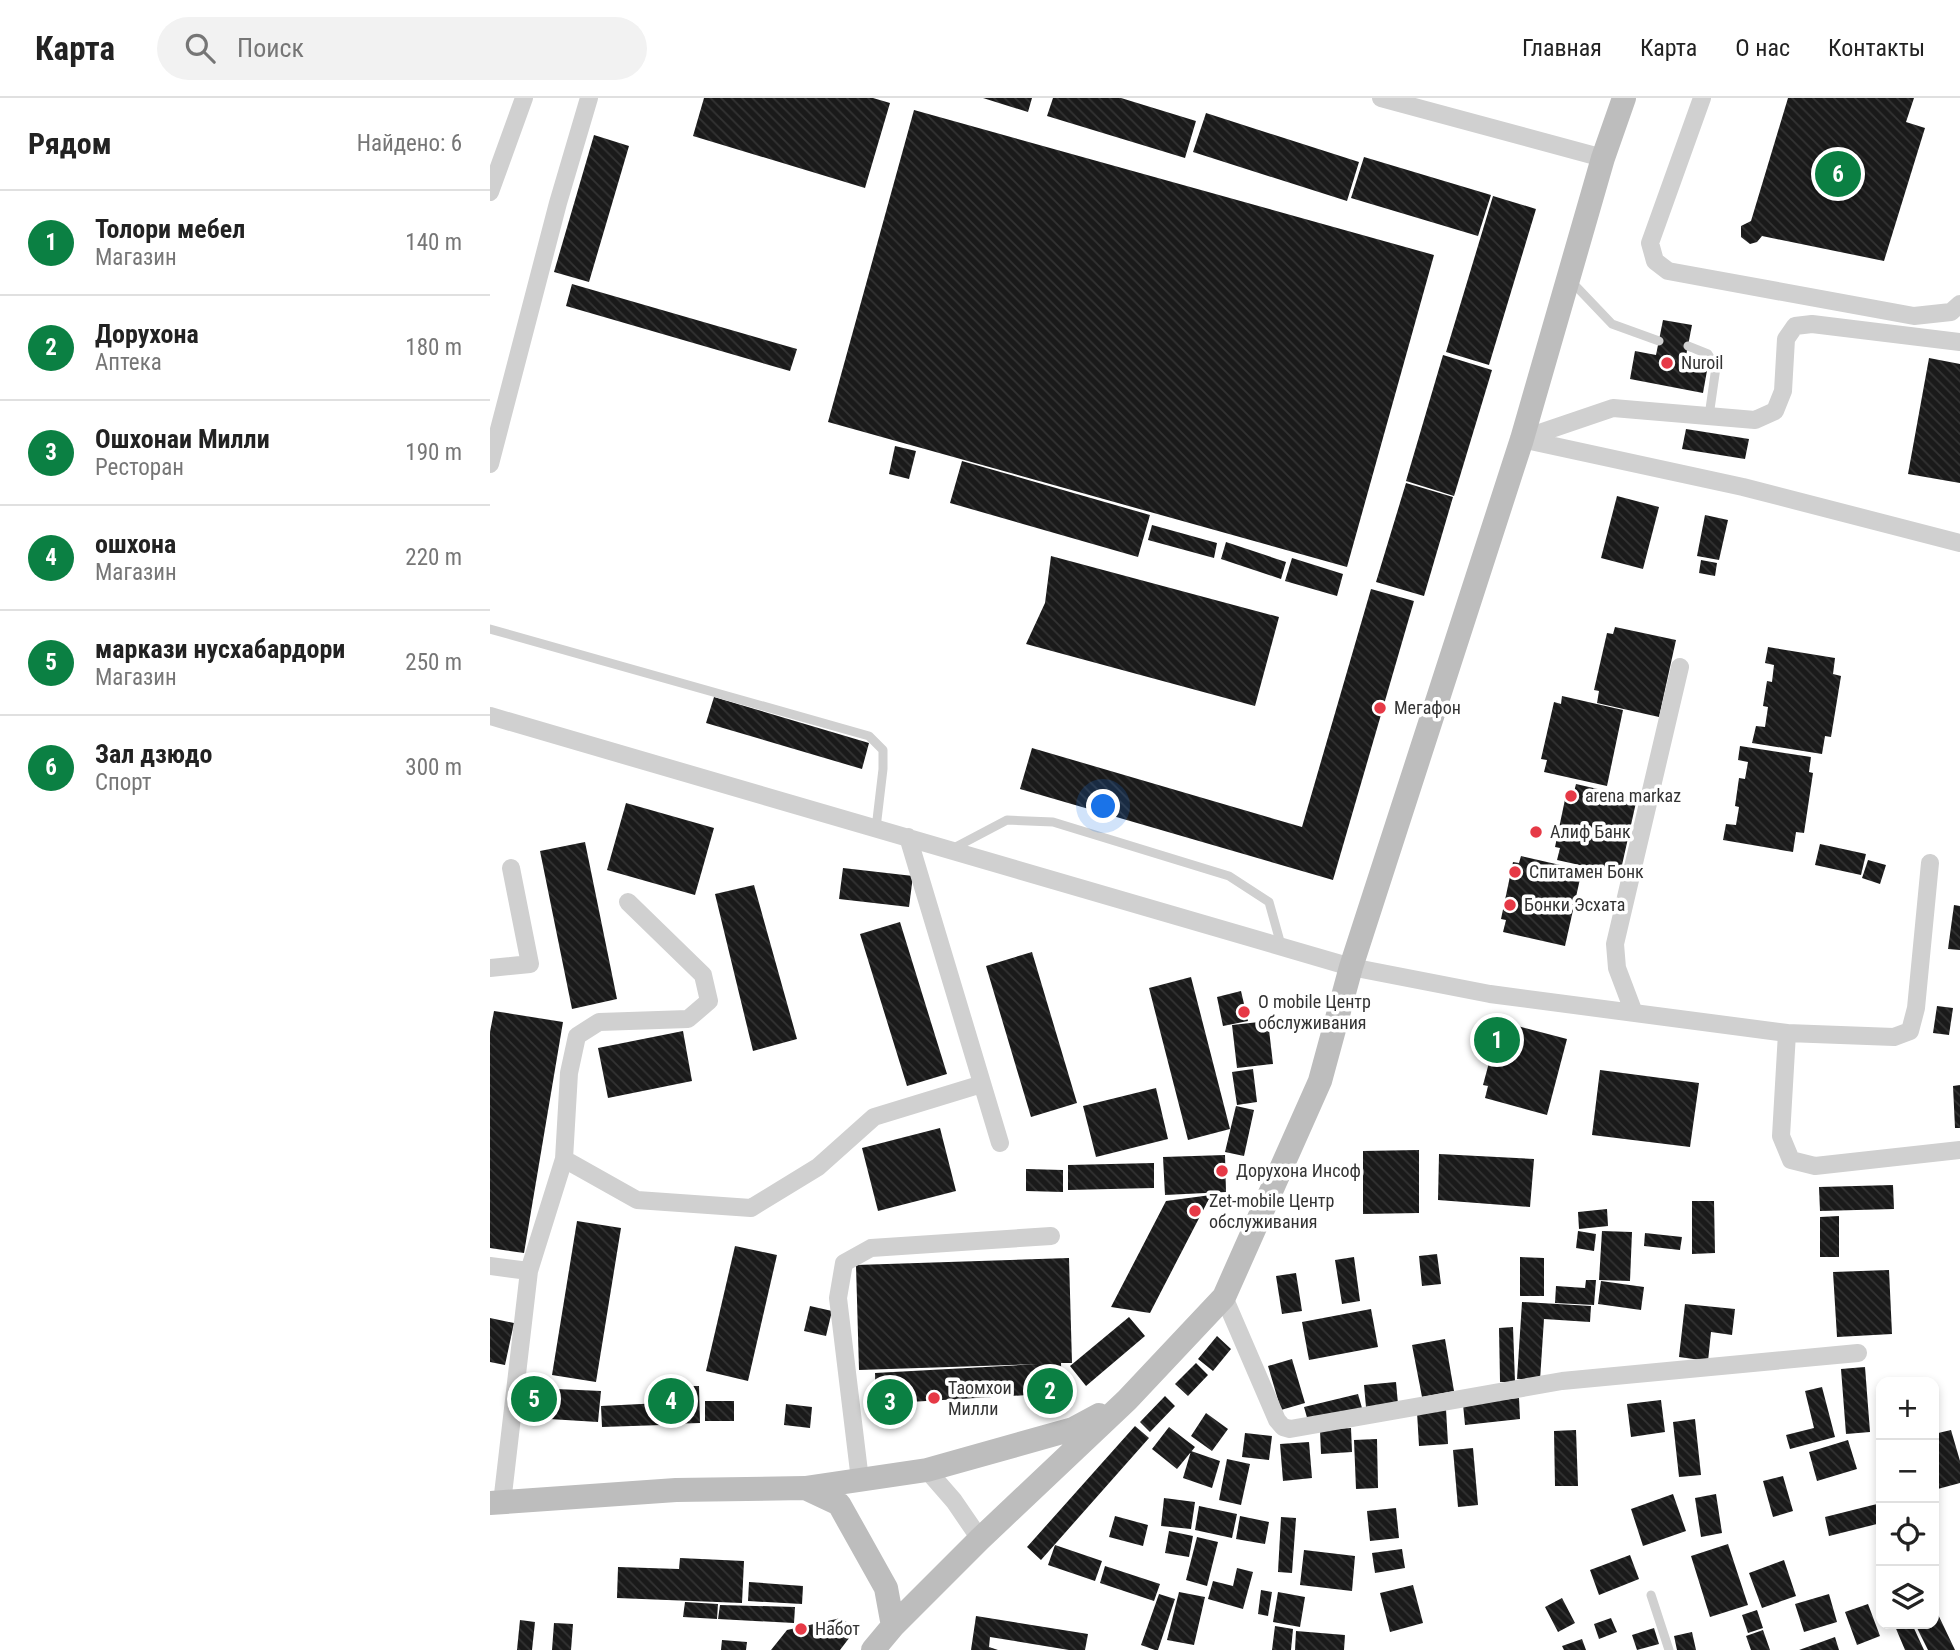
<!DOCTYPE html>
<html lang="ru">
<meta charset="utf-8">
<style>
:root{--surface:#fff;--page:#f2f2f2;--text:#222;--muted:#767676;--line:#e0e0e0;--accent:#0b8043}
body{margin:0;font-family:"Roboto Condensed",sans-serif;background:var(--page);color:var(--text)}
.controls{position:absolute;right:21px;bottom:21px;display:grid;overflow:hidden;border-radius:14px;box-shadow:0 4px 10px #0003}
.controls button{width:63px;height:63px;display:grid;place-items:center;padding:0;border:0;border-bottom:2px solid var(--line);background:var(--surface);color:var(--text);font:35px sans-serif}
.you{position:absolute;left:614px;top:709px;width:24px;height:24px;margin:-18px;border:5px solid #fff;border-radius:50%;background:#1a73e8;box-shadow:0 0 0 10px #1a73e833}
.badge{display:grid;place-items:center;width:46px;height:46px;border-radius:50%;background:var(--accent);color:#fff;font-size:23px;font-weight:700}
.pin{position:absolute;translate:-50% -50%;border:4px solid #fff;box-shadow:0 2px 7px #0006}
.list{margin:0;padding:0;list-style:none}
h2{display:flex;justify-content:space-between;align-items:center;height:91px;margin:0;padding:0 28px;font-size:30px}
h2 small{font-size:23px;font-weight:400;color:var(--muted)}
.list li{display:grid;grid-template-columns:46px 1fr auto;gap:21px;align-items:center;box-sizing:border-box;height:105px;padding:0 28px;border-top:2px solid var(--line)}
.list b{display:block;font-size:26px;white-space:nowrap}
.list p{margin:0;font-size:23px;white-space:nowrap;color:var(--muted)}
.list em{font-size:23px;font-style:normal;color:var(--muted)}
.icon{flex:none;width:38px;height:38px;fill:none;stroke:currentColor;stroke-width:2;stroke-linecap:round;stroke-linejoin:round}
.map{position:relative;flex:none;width:1470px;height:1552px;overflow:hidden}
header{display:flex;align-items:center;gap:42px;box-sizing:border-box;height:98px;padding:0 35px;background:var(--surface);border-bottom:2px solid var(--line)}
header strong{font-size:33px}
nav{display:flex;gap:38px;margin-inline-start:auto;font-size:24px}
.search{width:490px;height:63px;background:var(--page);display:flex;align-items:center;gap:18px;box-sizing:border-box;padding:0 24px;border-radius:38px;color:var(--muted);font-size:26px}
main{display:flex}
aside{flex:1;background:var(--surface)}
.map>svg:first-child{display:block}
.building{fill:url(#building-back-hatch)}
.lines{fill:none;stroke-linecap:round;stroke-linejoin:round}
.lane{stroke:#d0d0d0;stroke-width:9}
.street{stroke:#d0d0d0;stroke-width:18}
.secondary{stroke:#bdbdbd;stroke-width:24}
.poi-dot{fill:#e63946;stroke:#fff;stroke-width:2.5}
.labels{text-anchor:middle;stroke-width:7;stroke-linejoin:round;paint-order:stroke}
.poi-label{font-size:18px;fill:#333;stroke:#fff;text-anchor:start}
</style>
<header>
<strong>Карта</strong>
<div class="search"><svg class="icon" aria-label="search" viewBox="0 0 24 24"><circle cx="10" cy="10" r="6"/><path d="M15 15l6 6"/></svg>Поиск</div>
<nav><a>Главная</a><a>Карта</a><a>О нас</a><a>Контакты</a></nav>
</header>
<main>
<aside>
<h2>Рядом<small>Найдено: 6</small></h2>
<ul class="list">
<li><span class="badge">1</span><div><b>Толори мебел</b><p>Магазин</p></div><em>140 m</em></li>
<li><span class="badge">2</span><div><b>Дорухона</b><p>Аптека</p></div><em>180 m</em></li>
<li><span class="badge">3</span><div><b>Ошхонаи Милли</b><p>Ресторан</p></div><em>190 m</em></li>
<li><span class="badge">4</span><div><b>ошхона</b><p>Магазин</p></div><em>220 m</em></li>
<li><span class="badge">5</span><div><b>маркази нусхабардори</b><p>Магазин</p></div><em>250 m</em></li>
<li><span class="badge">6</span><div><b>Зал дзюдо</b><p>Спорт</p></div><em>300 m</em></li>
</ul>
</aside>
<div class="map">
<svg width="1470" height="1552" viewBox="0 0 1470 1552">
<defs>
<pattern id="building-back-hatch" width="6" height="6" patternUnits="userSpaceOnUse" patternTransform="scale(1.75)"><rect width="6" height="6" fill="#1a1a1a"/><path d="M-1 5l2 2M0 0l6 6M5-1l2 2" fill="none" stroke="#333"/></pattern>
</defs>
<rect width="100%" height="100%" fill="#fff"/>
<!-- building -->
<path class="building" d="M214,0H383L400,5L375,90L203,38Z
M493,0H542L538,14Z
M563,0H631L706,23L695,60L557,18Z
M1298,0H1424L1416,24L1435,30L1394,163L1272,138L1267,144L1260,146L1251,139V128L1261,123Z
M424,12L944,157L857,469L338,324Z
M716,15L869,64L857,103L703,54Z
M104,37L139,48L99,184L64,174Z
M874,59L1001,97L988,138L861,100Z
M1003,98L1046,111L999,267L956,254Z
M82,186L307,251L300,273L76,208Z
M1173,222L1202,227L1195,263L1218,267L1213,295L1140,281L1145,253L1166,257Z
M953,257L1002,272L964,398L916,383Z
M1439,260L1470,266V385L1418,376Z
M1196,331L1259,341L1255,361L1192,351Z
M405,348L426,353L419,381L399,376Z
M472,363L660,417L648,459L460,405Z
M916,385L963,399L934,498L886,484Z
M1127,398L1169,409L1153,471L1111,460Z
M1215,417L1238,422L1229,462L1207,458Z
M662,427L727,445L724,460L658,442Z
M736,444L796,464L791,481L731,461Z
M561,458L789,519L765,608L536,546L555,505Z
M802,460L853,476L847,498L795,483Z
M1211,462L1227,465L1225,478L1209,475Z
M881,491L924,503L843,782L530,691L542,650L812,729Z
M1125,529L1186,542L1169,619L1107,605L1109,593L1104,592L1117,535L1123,536Z
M1278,549L1345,560L1343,576L1351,578L1341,639L1335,638L1332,656L1262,645L1266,628L1275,629L1278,609L1273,608L1277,583L1282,584L1284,567L1275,565Z
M1072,598L1133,612L1117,688L1054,674L1057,662L1051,661L1064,604L1071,606Z
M224,599L379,645L372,671L216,625Z
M1250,648L1321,659L1319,674L1323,675L1314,735L1306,734L1303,754L1233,742L1236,726L1246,727L1249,709L1245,708L1249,680L1255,681L1258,664L1248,662Z
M1086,686L1147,700L1130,776L1067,762L1070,750L1065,749L1077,692L1084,694Z
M136,705L224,730L205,797L117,772Z
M95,744L127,901L82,911L50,753Z
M1330,746L1376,756L1371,777L1325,767Z
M1031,758L1092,772L1075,848L1013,834L1016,822L1011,821L1023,764L1029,765Z
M1378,762L1396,767L1390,786L1372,780Z
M353,770L423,778L419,809L349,801Z
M264,787L307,941L263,953L225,796Z
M1464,807L1470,808V852L1458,851Z
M410,824L457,976L417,988L370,836Z
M542,854L587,1005L541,1019L496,868Z
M701,879L740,1031L698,1042L659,890Z
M751,893L758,923L733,928L727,899Z
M1447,908L1463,910L1459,937L1443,935Z
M4,913L73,924L34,1155L0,1150V934Z
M778,923L783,966L747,970L742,927Z
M1016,925L1077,941L1057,1017L995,1000L998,988L993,987L1008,931L1014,932Z
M193,933L202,983L118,1000L108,950Z
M763,971L767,1004L747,1007L742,974Z
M1110,972L1209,985L1200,1049L1102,1037Z
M1470,987V1030H1465L1463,988Z
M666,990L678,1041L606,1059L593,1008Z
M746,1008L764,1012L754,1058L735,1054Z
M450,1030L466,1093L388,1113L372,1050Z
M929,1052V1115L873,1116V1053Z
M949,1056L1044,1061L1040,1109L948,1102Z
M735,1057L736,1094L675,1097L673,1059Z
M664,1065V1090L578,1092V1067Z
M536,1071L573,1072V1094L536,1093Z
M1403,1087L1404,1111L1330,1113L1329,1089Z
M721,1097L660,1215L621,1209L676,1103Z
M1202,1103H1224L1225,1155L1202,1156Z
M1117,1111L1118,1128L1089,1131L1088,1114Z
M1349,1118V1159H1330V1119Z
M87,1123L131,1130L106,1284L62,1277Z
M1088,1133L1106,1136L1104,1153L1086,1150Z
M1112,1133L1142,1134L1140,1183L1109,1182Z
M1155,1135L1192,1139L1190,1152L1154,1148Z
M245,1148L287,1157L258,1283L216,1273Z
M947,1156L951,1186L932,1188L929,1158Z
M864,1159L870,1203L852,1206L845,1162Z
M1030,1159L1054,1160V1198H1030Z
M579,1160L582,1265H571L572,1295L386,1306L385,1275L549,1266L369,1272L366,1167Z
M1399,1172L1402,1236L1347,1239L1343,1174Z
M806,1175L812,1213L792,1216L786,1178Z
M1096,1182H1106L1104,1207L1065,1205L1066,1188L1095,1190Z
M1111,1183L1154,1189L1151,1212L1108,1206Z
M1032,1204L1101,1208L1100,1224L1054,1221L1050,1282L1027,1281Z
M1195,1206L1245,1211L1242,1237L1221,1234L1218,1263L1189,1259Z
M320,1208L342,1213L336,1238L314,1233Z
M881,1211L888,1249L819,1262L812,1224Z
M639,1219L655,1238L596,1288L580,1268Z
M0,1220L24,1225L15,1267L0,1264Z
M1023,1229L1025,1284H1010L1009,1230Z
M727,1238L741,1251L723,1273L708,1261Z
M955,1241L964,1293L932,1299L922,1247Z
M802,1261L815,1305L791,1312L778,1268Z
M706,1265L718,1277L698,1298L685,1286Z
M1375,1269L1380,1334L1356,1336L1351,1271Z
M906,1284L908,1306L876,1309L874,1287Z
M176,1288H209L210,1325L177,1326Z
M1332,1289L1345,1339L1300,1351L1296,1337L1324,1330L1315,1293Z
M43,1290L111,1293L108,1324L43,1320Z
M868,1296L872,1310L818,1323L814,1309Z
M675,1298L685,1308L660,1334L650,1324Z
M1029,1300L1030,1321L975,1327L973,1306Z
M1171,1302L1175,1334L1141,1339L1137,1306Z
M215,1303H244V1323H215Z
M171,1305L172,1327L112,1329L111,1308Z
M296,1306L322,1309L320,1330L294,1327Z
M956,1311L958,1346L929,1348L927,1314Z
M716,1315L738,1331L722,1353L701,1338Z
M1205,1321L1211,1377L1189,1379L1183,1324Z
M645,1328L659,1340L551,1462L537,1449Z
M679,1329L705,1349L687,1371L662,1351Z
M861,1330L862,1354L831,1356L830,1332Z
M1086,1332L1088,1388H1065L1064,1333Z
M1461,1332L1470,1363V1385L1444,1392V1336Z
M755,1335L782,1338L779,1362L752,1359Z
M887,1341L888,1390L866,1391L864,1342Z
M1358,1342L1367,1371L1327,1383L1319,1354Z
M819,1344L822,1380L793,1383L790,1346Z
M983,1350L988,1407L968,1409L963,1352Z
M701,1353L730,1363L722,1390L693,1380Z
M737,1361L760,1366L751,1407L729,1402Z
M1293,1378L1303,1413L1283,1419L1273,1383Z
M1183,1396L1196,1433L1153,1448L1141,1411Z
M1226,1396L1232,1435L1211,1439L1205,1400Z
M674,1400L705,1404L701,1431L671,1428Z
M1391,1405V1425L1339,1438L1335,1419Z
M709,1408L747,1416L742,1440L705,1432Z
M906,1410L909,1440L880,1443L877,1413Z
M625,1418L658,1427L653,1448L619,1439Z
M750,1418L779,1424L775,1446L746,1441Z
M791,1419L806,1420L802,1475L788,1474Z
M679,1433L703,1438L699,1459L675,1455Z
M707,1439L728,1444L717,1488L696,1482Z
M1238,1446L1258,1507L1220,1519L1201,1458Z
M565,1447L612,1463L605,1483L558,1467Z
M912,1451L915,1470L885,1475L882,1455Z
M814,1452L865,1458L862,1493L810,1487Z
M1140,1457L1149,1481L1109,1497L1100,1472Z
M190,1460L254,1463L252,1505L127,1500L128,1469L189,1471Z
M1294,1462L1306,1498L1272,1510L1259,1475Z
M615,1468L670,1486L664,1503L610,1485Z
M747,1470L763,1474L753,1511L718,1501L723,1483L743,1488Z
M259,1484L313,1488L312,1506L258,1503Z
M923,1487L933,1525L900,1534L890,1495Z
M771,1492L782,1494L778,1518L768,1516Z
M689,1494L715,1499L704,1547L677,1542Z
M788,1494L815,1499L810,1529L783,1524Z
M669,1496L685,1501L668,1552H665L651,1547Z
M1339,1496L1347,1524L1314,1534L1305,1506Z
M1072,1500L1085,1525L1068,1534L1055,1509Z
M195,1504L228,1506L227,1521L193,1519Z
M1378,1506L1390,1538L1367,1547L1355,1514Z
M230,1507L305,1509L304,1525L228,1521Z
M1444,1508L1465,1552H1438L1425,1526H1444Z
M1267,1512L1273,1530L1258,1535L1252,1517Z
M486,1518L598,1536L595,1552H579L500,1539L499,1549L508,1552H481Z
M351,1520L366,1531L350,1552H281L297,1532Z
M1121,1520L1127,1534L1109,1541L1104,1526Z
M30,1522L45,1524L42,1552H27Z
M64,1525L83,1526L81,1552H62Z
M1404,1526H1422L1434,1552H1415Z
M785,1528L803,1531L801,1552H782Z
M1164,1530L1169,1546L1147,1552L1142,1537Z
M1273,1532L1280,1552H1261L1256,1538Z
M806,1533L855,1537L854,1552H805Z
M1202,1534L1206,1552H1187L1184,1538Z
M1345,1539L1349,1552H1309Z
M1092,1541L1096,1552H1074L1072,1548Z
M232,1542L257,1544L256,1552H231Z"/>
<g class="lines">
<!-- lane -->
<path class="lane" d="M1080,182L1122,226L1169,243
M1198,248L1218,256L1226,269L1219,318
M0,531L379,638L393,652V671L386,730
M462,751L517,722L563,724L739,778L779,804L791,847
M1161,1497L1179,1552"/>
<!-- street -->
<path class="street" d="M891,0L1113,60
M1212,0L1160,145L1165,163L1178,173L1424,218L1461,214L1470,206
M0,94L34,0
M1032,341L1123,310L1265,322L1285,313L1293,293L1296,241L1305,228L1322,226L1470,244
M1032,341L1253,389L1470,445
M0,366L68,105L99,0
M0,618L861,869L1000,896L1297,935
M418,739L510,1045
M1440,765L1426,910L1420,933L1404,939L1297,935L1291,1038L1301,1062L1325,1068L1470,1052
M0,870L40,866L21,770
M1144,915L1127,870L1125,846L1190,569
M74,1061L79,975L87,938L109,924L198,921L219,903L213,877L138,804
M0,1168L39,1173
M734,1199L787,1322L793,1329L800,1331L1072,1283L1368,1255
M437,1372L464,1403L490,1441
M370,1382L348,1200L354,1165L381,1150L561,1138
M12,1405L39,1173L74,1061L147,1102L261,1110L328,1069L384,1019L492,986"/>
<!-- secondary -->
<path class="secondary" d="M315,1390L349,1406L396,1490L403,1528
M0,1405L186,1392L315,1390L437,1372L583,1331L609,1317
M383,1552L403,1528L490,1441L637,1302L734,1199L830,983L861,869L1032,341L1113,60L1134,0"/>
</g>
<!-- markers -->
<g class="poi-dot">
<circle cx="1177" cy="265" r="7"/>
<circle cx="890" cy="610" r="7"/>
<circle cx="1081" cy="698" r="7"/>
<circle cx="1046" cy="734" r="7"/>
<circle cx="1025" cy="774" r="7"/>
<circle cx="1020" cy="807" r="7"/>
<circle cx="754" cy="914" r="7"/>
<circle cx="732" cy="1073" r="7"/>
<circle cx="705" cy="1113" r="7"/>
<circle cx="444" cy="1300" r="7"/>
<circle cx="311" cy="1531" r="7"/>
</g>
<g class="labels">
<!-- poi labels -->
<g class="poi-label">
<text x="1191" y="271">Nuroil</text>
<text x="904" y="616">Мегафон</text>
<text x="1095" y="704">arena markaz</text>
<text x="1060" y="740">Алиф Банк</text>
<text x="1039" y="780">Спитамен Бонк</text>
<text x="1034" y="813">Бонки Эсхата</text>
<text x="768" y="910">O mobile Центр<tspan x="768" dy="21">обслуживания</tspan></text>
<text x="746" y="1079">Дорухона Инсоф</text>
<text x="719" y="1109">Zet-mobile Центр<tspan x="719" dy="21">обслуживания</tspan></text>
<text x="458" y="1296">Таомхои<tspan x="458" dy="21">Милли</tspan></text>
<text x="325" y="1537">Набот</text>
</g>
</g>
</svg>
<div class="controls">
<button>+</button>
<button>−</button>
<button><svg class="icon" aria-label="locate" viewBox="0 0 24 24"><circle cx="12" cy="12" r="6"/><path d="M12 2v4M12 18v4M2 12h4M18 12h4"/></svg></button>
<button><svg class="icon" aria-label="layers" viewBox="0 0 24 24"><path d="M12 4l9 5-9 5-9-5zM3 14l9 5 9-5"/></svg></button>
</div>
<div class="you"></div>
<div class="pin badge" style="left:1007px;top:942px">1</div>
<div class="pin badge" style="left:560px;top:1293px">2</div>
<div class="pin badge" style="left:400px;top:1304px">3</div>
<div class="pin badge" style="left:181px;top:1303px">4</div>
<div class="pin badge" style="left:44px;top:1301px">5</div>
<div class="pin badge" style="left:1348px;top:76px">6</div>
</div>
</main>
